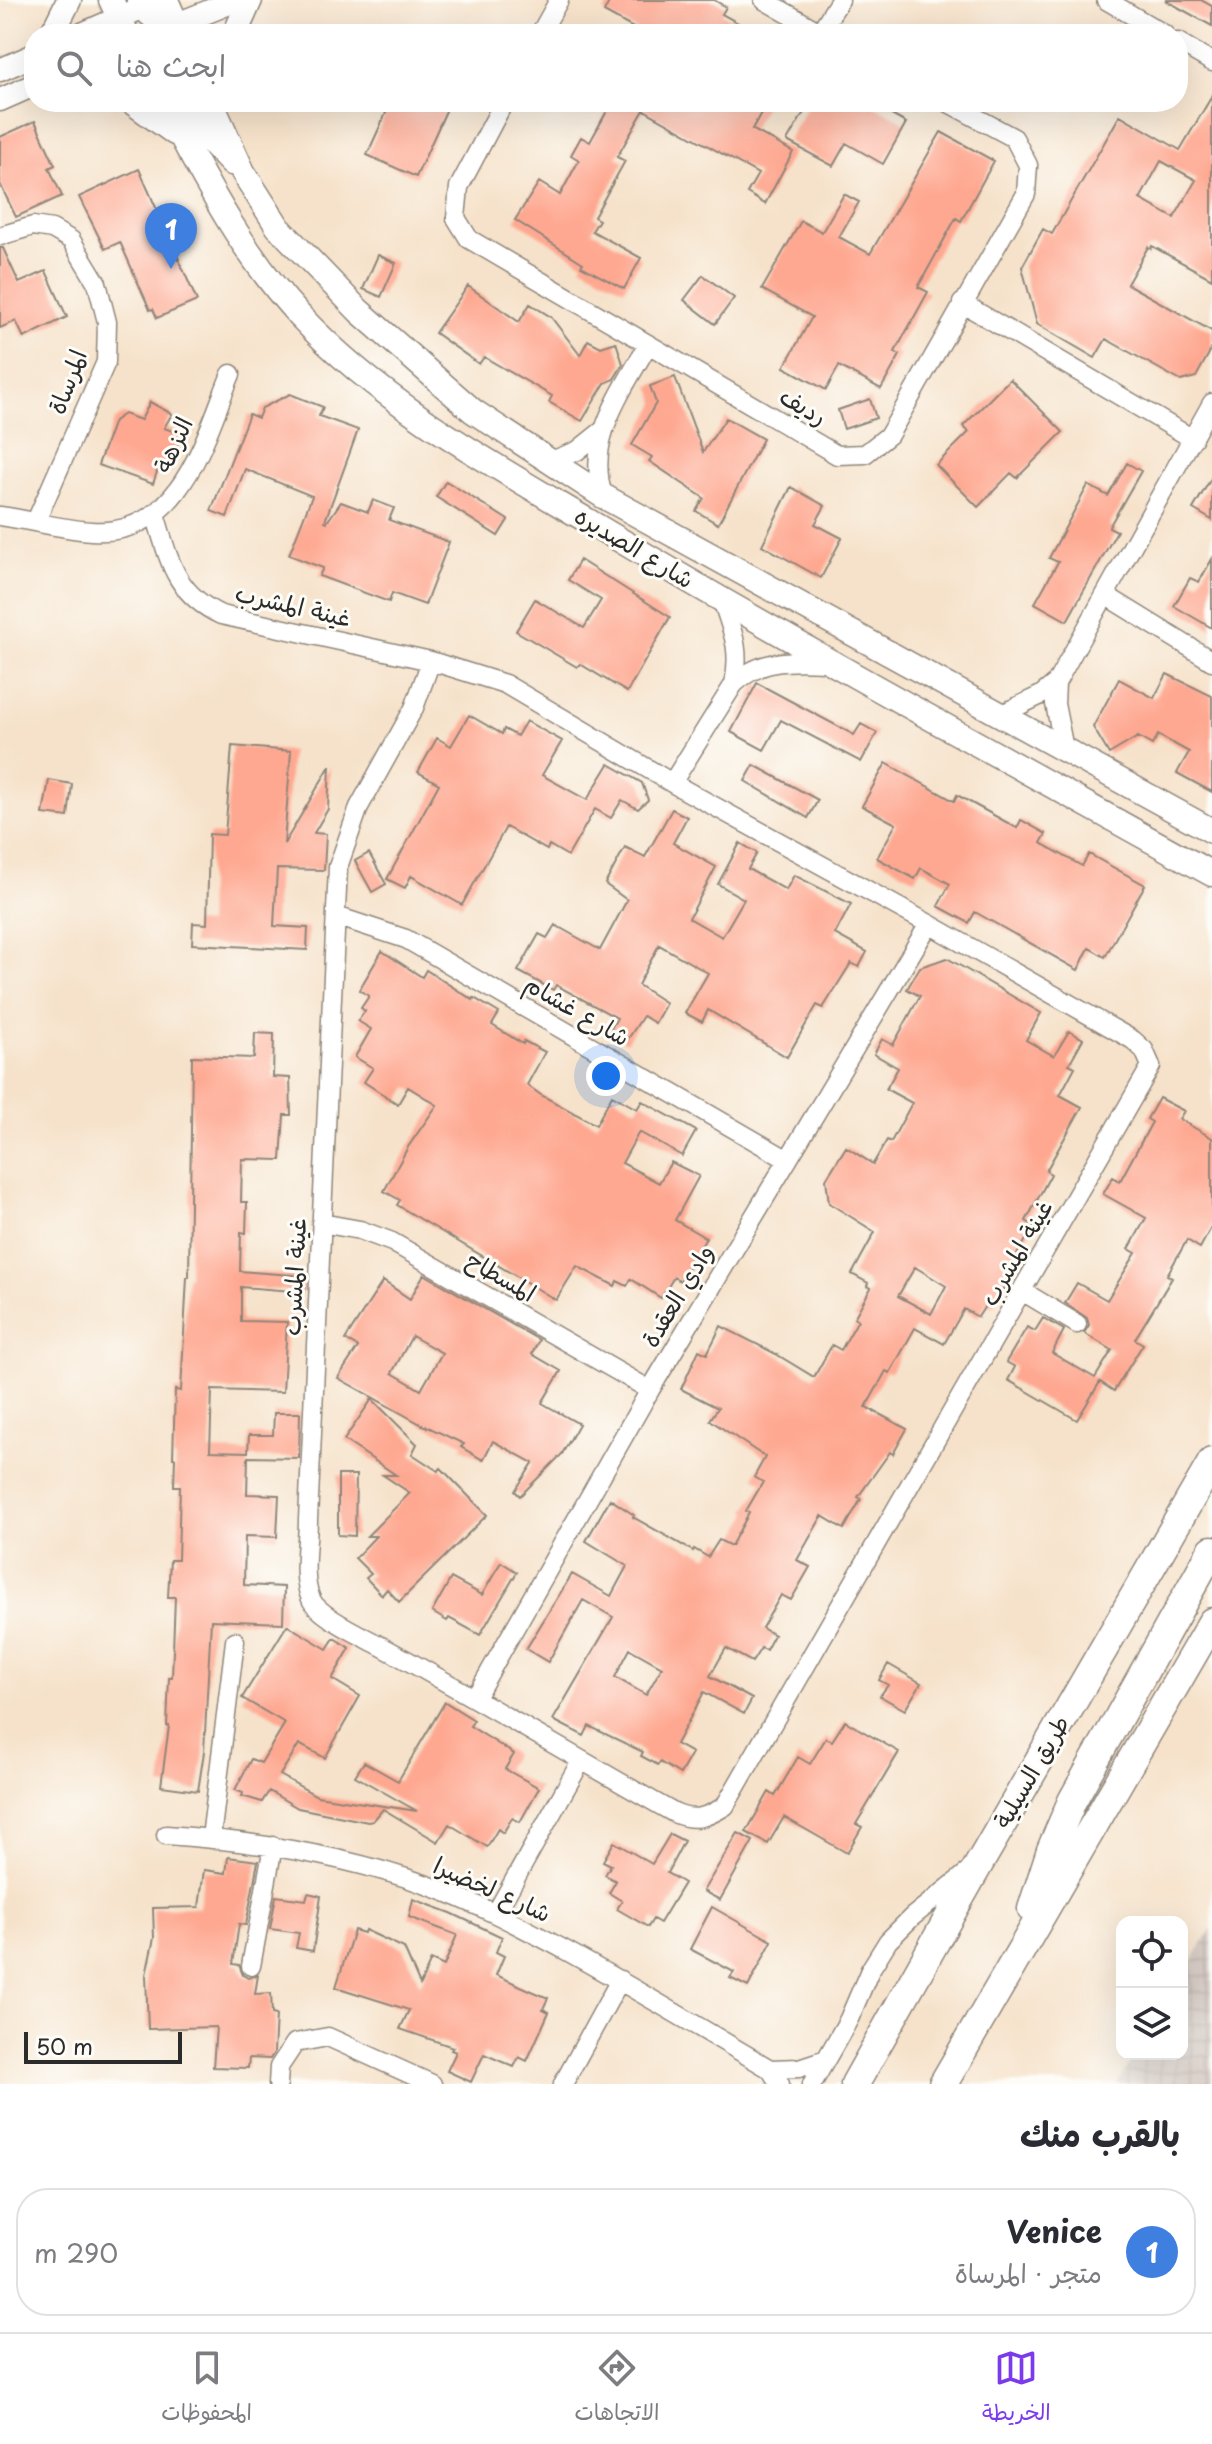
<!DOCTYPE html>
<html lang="ar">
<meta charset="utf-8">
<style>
:root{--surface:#fff;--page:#f2f2f3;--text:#2b2b33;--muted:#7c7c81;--line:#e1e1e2;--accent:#7c3aed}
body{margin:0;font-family:"Playpen Sans","Playpen Sans Arabic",sans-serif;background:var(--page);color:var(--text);direction:rtl}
.controls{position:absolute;right:24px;bottom:24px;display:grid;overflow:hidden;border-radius:16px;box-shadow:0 8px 32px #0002}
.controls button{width:72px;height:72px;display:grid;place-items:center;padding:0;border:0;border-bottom:2px solid var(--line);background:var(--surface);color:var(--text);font:40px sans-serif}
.scale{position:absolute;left:24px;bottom:20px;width:158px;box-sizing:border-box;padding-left:8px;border:4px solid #2b2b2b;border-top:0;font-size:22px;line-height:28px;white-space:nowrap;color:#2b2b2b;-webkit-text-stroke:6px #fdfcf7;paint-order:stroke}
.you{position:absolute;left:606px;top:1076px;width:28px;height:28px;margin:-20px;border:6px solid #fff;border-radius:50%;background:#1a73e8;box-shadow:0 0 0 12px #1a73e833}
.badge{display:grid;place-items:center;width:52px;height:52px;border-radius:50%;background:var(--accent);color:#fff;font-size:26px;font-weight:700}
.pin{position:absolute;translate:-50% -66px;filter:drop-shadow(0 2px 4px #0008)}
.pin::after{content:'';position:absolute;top:42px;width:28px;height:24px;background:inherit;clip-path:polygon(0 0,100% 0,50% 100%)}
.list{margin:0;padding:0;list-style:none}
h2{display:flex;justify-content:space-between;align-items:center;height:104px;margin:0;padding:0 32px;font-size:34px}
h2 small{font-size:26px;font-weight:400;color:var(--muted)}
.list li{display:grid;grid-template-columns:52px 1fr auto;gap:24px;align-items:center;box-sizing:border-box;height:128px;margin:0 16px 16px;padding:0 16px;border:2px solid var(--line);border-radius:32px}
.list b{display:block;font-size:30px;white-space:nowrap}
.list p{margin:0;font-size:26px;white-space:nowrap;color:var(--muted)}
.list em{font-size:26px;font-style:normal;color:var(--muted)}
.icon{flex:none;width:44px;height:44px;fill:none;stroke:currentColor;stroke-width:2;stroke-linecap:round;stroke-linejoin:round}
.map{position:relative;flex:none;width:1212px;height:2084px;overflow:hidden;direction:ltr}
.search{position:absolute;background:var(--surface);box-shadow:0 8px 32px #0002;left:24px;right:24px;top:24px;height:88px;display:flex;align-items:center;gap:20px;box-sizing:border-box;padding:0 28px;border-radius:32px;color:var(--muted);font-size:30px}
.sheet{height:248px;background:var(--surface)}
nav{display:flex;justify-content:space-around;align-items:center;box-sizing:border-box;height:112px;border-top:2px solid var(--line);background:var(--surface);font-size:22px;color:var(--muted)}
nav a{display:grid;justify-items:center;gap:4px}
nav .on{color:var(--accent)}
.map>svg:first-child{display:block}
.industrial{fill:url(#industrial-grid)}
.building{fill:#fea891;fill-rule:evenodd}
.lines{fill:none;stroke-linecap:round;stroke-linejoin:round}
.minor-casing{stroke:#90867a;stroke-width:21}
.tertiary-casing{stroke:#90867a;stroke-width:25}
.secondary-casing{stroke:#90867a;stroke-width:27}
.primary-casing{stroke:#90867a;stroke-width:31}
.minor{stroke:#fff;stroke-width:18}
.tertiary{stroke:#fff;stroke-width:22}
.secondary{stroke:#fff;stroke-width:24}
.primary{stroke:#fff;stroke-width:28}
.labels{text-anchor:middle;stroke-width:6;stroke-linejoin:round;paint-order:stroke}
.street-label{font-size:24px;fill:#2b2b2b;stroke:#fdfcf7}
</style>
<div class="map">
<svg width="1212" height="2084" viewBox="0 0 1212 2084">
<defs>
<pattern id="industrial-grid" width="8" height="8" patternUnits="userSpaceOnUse" patternTransform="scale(2)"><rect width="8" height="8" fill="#cfc1ba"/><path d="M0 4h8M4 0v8" fill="none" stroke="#b2a6a0"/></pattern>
</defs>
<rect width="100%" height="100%" fill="#fdfcf7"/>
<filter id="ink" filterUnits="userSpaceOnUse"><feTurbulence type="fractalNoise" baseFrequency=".0125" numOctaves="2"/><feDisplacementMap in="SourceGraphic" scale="16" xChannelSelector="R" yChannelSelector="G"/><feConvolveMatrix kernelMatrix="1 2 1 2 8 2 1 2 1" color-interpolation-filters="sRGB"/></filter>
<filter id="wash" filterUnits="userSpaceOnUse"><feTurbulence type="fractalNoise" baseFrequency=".006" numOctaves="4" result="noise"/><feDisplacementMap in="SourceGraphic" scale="32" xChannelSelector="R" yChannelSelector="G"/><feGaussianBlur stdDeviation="1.8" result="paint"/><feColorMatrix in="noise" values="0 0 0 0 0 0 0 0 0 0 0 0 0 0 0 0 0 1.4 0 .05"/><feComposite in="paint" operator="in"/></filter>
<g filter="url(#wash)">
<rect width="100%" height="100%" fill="#f6e2ca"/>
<!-- industrial -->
<path class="industrial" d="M1212,1928V2084H1117L1135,2054H1182V1977Z"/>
<g id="blocks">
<!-- building -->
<path class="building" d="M610,0H714L726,7L722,14L758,34H644L604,12Z
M1165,0H1201L1212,6V26Z
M1212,96V279L1152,246L1151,249L1148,247L1127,284L1212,331V348L1196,377L1181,381L1106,339L1095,358L1037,324L1022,267L1043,229L1052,234L1120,115L1180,150ZM1161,161L1196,180L1174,218L1140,199Z
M391,102H450L416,177L367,155Z
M612,102H767L752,129L793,152L765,204L747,193L758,174L644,110L617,157L625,161L594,217L599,220L592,231L641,258L624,289L581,266L583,263L515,220L539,182L560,195L579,160L571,155L581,137L590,142Z
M810,102H868L906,123L883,164L846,143L833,166L787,141Z
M35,121L55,165L49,168L62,196L16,217L0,184V137Z
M941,132L994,161L961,221L956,218L918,287L928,292L895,352L900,355L881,389L839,366L826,390L784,367L812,317L762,289L801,221L822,232L844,194L859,202L839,237L870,254Z
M139,169L197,301L157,318L153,309L150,310L120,242L105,249L79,197Z
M0,248H3L19,283L46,271L67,317L24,338L16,321L0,328Z
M378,255L396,263L381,297L363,289Z
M703,275L734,298L715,324L684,300Z
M468,286L519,322L530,304L551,317L580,355L588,340L601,347L616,342L623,364L614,379L605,383L582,421L549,402L552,396L484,357L479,364L435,333Z
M675,377L703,452L726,418L763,439L718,524L696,511L704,498L649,461L652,457L632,445L656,403L650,386Z
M1010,379L1063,432L1017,478L1011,473L978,507L936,465L969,432L963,426Z
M290,394L323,407L319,416L358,430L325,521L327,522L341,502L368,512L373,500L394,508L389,520L449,542L425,605L392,593L389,602L319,576L323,568L289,555L312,496L245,469L227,517L211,511L249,414L258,418L262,408Z
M870,399L876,418L844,429L838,410Z
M150,402L172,414L164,428L181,434L168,470L159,466L153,484L98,465L114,421L124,414L141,420Z
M1127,463L1141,471L1109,527L1117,531L1067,621L1035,603L1058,562L1049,558L1088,485L1108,496Z
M1212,477V520L1193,509Z
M446,481L508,520L498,536L436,497Z
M791,487L825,506L815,524L842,538L821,578L762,545Z
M1212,559V628L1174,606L1190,578L1199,582Z
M580,560L670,617L627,692L580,664L577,667L516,631L535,599L584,628L601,600L568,580Z
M1167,674L1212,696V792L1177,773L1189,752L1158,735L1152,745L1138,737L1109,754L1093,727L1119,679L1154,698Z
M757,683L854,735L861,724L877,733L861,762L781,720L764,750L731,732Z
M469,715L502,734L504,729L517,736L526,721L562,741L542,775L587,800L609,764L642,783L648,800L638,809L622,800L611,818L595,809L568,856L549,845L547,850L506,827L462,905L411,876L405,888L387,879L439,784L418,772L437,738L451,746Z
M232,746L291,751L284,844L330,766L328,809L314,833L326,834L324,870L277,869L274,926L308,928L307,950L192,944L193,923L207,924L209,834L225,835Z
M886,763L954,801L957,795L1017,828L1021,820L1046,834L1041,843L1082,866L1089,854L1145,885L1105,957L1089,948L1078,970L975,912L969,923L938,906L950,884L921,868L915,879L877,858L896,824L862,806Z
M754,765L818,800L808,818L745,781Z
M49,780L72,784L68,817L43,814Z
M672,809L687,817L673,843L716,867L689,918L722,937L744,899L718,884L740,843L757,853L748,869L786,890L794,875L851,904L835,934L867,952L859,967L851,963L823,1008L817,1005L787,1057L708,1010L702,1022L685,1013L708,973L659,945L638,985L666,1003L655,1023L643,1016L626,1042L609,1032L617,1018L556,985L553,990L518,971L539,934L547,938L555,925L600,950L627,900L605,884L625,847L645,857Z
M369,853L386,884L372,892L355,861Z
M382,951L422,977L426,970L473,1000L474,998L499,1013L492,1025L523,1044L524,1041L545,1052L527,1085L541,1095L596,1125L612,1095L637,1109L642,1101L696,1131L682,1156L639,1132L622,1163L659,1183L671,1162L699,1176L675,1220L706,1238L680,1281L674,1277L661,1298L631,1279L627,1286L617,1281L615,1286L577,1266L556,1300L397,1205L400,1200L384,1191L408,1147L437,1105L408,1087L398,1104L364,1082L373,1068L355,1057L371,1029L358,1021L365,1011L361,1008L369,996L359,990Z
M947,958L1041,1013L1026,1040L1054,1056L1069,1031L1083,1039L1069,1064L1075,1067L1060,1095L1082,1107L1046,1171L1051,1174L1026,1221L1034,1226L1007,1272L1012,1274L993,1306L987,1303L978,1317L964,1309L944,1344L915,1328L890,1373L886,1371L866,1407L907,1429L893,1454L890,1452L858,1497L861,1499L844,1529L822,1516L797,1560L810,1567L791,1600L781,1595L762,1628L774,1635L766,1650L761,1648L752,1662L726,1648L710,1676L752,1699L744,1714L704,1692L676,1744L692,1753L680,1774L660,1762L658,1765L641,1756L643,1752L589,1726L584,1736L553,1720L613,1617L583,1600L548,1662L526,1649L572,1574L611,1596L627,1566L586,1541L610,1499L634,1515L633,1517L693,1551L694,1549L708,1557L719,1540L731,1546L749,1513L746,1511L763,1482L754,1477L765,1457L710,1420L718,1408L681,1389L699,1350L707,1354L721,1326L776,1354L814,1377L832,1345L841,1350L858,1320L854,1318L871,1288L867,1286L868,1283L852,1274L875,1232L829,1203L826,1179L846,1147L873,1164L887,1140L891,1142L912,1103L886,1089L898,1068L874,1054L882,1039L893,1045L920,996L907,989L920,967ZM915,1267L946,1286L931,1314L898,1296ZM630,1649L662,1667L646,1695L615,1677Z
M255,1033L274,1034L273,1077L290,1078L291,1115H284L281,1160L242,1159L241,1202H247L246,1233L241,1232L240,1271L306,1276L305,1292L241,1287V1321L287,1322L283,1392L212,1390L210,1451L248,1452L249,1435H273L274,1413H300L299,1458L248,1457L247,1494L279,1495L277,1537L245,1536L244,1585L284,1587L283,1623L211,1620L204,1752L198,1791L161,1786L169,1726H167L169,1677H172L175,1597H168L170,1560H178L180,1486H174L175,1458H173L175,1390L181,1391L187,1277H189L192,1056L254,1058Z
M1159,1098L1184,1111L1179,1119L1212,1138V1226L1200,1248L1187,1240L1167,1275L1172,1278L1135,1339L1143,1344L1114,1391L1100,1382L1077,1420L1008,1380L1015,1367L1006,1362L1027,1327L1035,1331L1043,1318L1064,1330L1052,1353L1095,1378L1112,1350L1084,1333L1089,1325L1087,1318L1065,1303L1077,1283L1107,1300L1136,1253L1129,1249L1146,1218L1103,1194L1113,1177L1120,1181L1152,1122L1147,1119Z
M424,1274L539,1340L532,1354L561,1371L542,1403L579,1424L562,1454L520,1496L515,1491L533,1463L493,1441L483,1460L461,1447L464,1444L426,1426V1427L338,1378L358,1347L345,1340L383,1281L410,1299ZM412,1336L442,1353L421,1390L392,1373Z
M372,1399L417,1444L412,1454L438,1471L441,1468L487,1515L399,1602L387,1589L382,1595L366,1578L371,1574L355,1558L376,1536H367L410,1493L383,1475H396L344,1440Z
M338,1475H356L355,1536L338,1535Z
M501,1562L517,1572L480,1635L449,1618L447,1621L432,1612L451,1578L482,1595Z
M287,1625L327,1649L334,1638L350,1648L332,1679L360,1696L325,1758L299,1744L280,1775L317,1796L417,1811L355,1776L364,1762L398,1781L445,1702L474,1720L470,1726L514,1754L505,1769L539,1788L520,1822L512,1818L503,1833L498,1829L487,1847L449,1824L438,1842L383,1809L373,1821L368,1822L298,1808L269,1791L262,1802L242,1796L243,1793L235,1790L251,1759L261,1763L285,1723L242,1698Z
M888,1664L921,1683L905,1710L880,1696L888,1685L879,1680Z
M845,1721L899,1752L856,1824L862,1827L847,1853L784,1817L768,1844L746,1832L769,1792L775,1796L798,1757L810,1764L826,1738L832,1741Z
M738,1833L753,1841L720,1900L703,1891Z
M670,1834L684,1841L667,1873L684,1883L660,1923L653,1919L648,1927L617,1909L622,1901L609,1893L616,1881L605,1875L611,1865L603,1861L614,1842L652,1864Z
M228,1857L258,1861L246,1925L239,1924L233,1964L239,1965L243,1975L248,1978L258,1975L255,1994L271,1993L272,2014L276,2015L274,2053L270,2059L249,2058L248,2068L213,2067L216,2027L148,2029L146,1975L154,1938L153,1908L199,1907L204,1870L226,1873Z
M308,1893L321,1896L313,1951L296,1948L299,1933L270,1929L276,1896L306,1900Z
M413,1899L451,1913L502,1937L496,1952L504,1956L496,1975L548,1998L543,2009L549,2012L527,2061L519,2057L514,2067L484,2054L471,2082L447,2071L456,2052L451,2050L453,2047L400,2029L409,2010L336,1987L354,1930L364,1933L365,1930L404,1948L420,1985L431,1960L444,1966L457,1935L409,1917Z
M712,1907L772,1941L748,1987L730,1978L734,1972L690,1949Z"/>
</g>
</g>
<g filter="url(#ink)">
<use href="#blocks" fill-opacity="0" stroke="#90867a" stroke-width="2"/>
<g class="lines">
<!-- minor casing -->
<g class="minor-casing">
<path id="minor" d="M764,0L823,34
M1106,0L1164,34
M820,32L840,0
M540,34L559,0
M1178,42L1212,62
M504,102L459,187L456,218L469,239L837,455L865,454L889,435L1026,194L1028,165L1014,138L947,102
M0,236L33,226L52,229L71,240L97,283L107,322L106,362L36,521
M962,303L1193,439
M548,462L577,451L602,431
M603,496C585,438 622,393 648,344
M155,514C169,559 174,593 221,615L431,661L505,684L672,783L929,924L1133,1040L1144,1050L1151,1066L725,1806C706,1818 694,1822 674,1813C576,1758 480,1700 381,1646C364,1637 318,1616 311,1599C301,1577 308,1543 308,1520L338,867L359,807L414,708L431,661
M0,516C30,520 61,529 91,531C181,538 204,439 231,374
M1105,595L1212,661
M722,600C733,633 741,649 734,684
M1056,683L1055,704L1064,749
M1000,715L1041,695L1056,683L1212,403
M672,783L734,684C762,657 793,661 829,662
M336,916L406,939L788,1160
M321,1223L360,1230L392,1242L650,1390
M1022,1291L1077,1324
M475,1698L650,1390L929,924
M166,1835C255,1841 343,1855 427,1885C475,1902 520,1926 565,1950C634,1988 702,2029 770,2069L780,2084
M211,1838L235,1641
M496,1913L581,1761
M251,1966L273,1846
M770,2069L799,2068L826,2059
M278,2084L279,2067L295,2043L328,2037L432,2084
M563,2084L620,1980
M812,2084L849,2019L870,1970L888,1941L912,1917L967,1873"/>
</g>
<!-- tertiary casing -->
<g class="tertiary-casing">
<path id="tertiary" d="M82,34L160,0
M152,34L237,0
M0,70L34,55
M0,100L34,85"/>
</g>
<!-- secondary casing -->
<g class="secondary-casing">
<path id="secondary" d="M111,0L127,34
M139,0C147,16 159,23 177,24
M166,0L181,34
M52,34L69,0
M235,34L250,0
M132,102L175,133
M163,102C203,177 241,252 299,315C390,412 507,472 620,540C815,656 1014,764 1212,874
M187,102L206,137L231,163
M211,102L243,172L278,227L359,311L473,411L603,496L1212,831"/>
</g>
<!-- primary casing -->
<g class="primary-casing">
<path id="primary" d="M1032,1909L1051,1850L1072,1801L1212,1550
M855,2084L979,1864L1212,1462
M943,2084L1212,1622"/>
</g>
<!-- minor -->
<use href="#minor" class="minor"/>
<!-- tertiary -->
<use href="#tertiary" class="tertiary"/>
<!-- secondary -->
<use href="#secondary" class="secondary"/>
<!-- primary -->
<use href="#primary" class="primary"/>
</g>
</g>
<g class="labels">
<!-- street labels -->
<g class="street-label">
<text transform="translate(68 382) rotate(-69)" y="8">المرساة</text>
<text transform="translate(803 407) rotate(30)" y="8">رديف</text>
<text transform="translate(174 445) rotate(-65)" y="8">النزهة</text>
<text transform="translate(634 548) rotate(31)" y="8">شارع الصديره</text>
<text transform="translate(293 606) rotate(13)" y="8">غينة المشرب</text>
<text transform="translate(577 1011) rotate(30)" y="8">شارع غشام</text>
<text transform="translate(1017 1253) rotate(-60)" y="8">غينة المشرب</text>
<text transform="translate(295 1277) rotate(-87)" y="8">غينة المشرب</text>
<text transform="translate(501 1277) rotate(30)" y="8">المسطاح</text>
<text transform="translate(678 1296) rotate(-59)" y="8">وادي العقدة</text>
<text transform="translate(1032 1772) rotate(-60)" y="8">طريق السيلية</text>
<text transform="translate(492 1890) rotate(24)" y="8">شارع لخضيرا</text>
</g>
</g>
</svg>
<div class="controls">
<button><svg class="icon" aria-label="locate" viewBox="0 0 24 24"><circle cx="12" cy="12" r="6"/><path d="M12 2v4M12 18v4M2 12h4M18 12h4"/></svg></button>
<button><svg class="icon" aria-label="layers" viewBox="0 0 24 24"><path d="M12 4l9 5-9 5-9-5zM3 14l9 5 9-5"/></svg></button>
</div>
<div class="scale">50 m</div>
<div class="you"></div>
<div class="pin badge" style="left:171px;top:269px;background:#3f7fe0">1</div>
<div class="search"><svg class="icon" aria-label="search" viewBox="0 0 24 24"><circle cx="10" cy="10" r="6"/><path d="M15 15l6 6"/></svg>ابحث هنا</div>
</div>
<section class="sheet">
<h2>بالقرب منك<small></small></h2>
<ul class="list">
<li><span class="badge" style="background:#3f7fe0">1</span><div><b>Venice</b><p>متجر · المرساة</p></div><em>290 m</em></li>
</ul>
</section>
<nav>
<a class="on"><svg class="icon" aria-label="map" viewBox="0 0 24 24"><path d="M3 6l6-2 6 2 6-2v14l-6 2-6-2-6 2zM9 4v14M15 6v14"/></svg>الخريطة</a>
<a><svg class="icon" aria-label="directions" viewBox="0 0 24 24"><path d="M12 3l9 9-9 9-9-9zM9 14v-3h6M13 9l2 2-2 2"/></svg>الاتجاهات</a>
<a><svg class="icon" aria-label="saved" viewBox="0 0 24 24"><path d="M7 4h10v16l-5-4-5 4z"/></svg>المحفوظات</a>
</nav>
